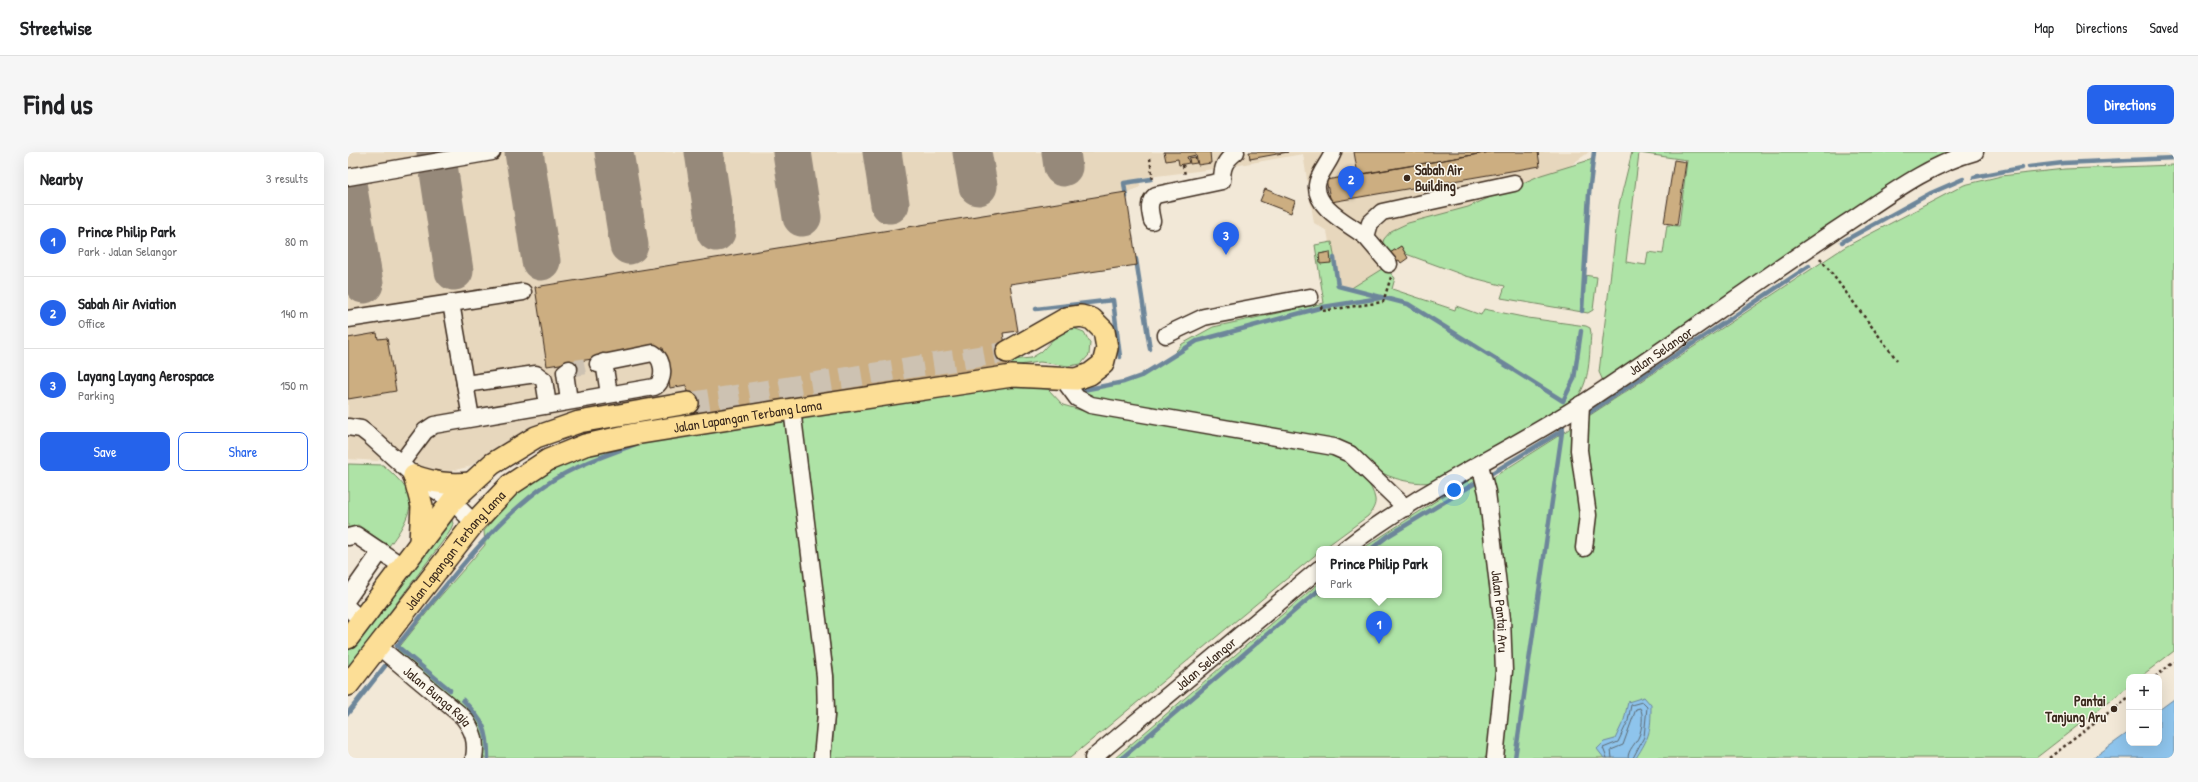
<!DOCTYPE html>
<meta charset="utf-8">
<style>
:root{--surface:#fff;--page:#f6f6f6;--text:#202124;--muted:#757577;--line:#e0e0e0;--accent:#2563eb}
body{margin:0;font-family:"Patrick Hand",sans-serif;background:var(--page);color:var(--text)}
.controls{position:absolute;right:12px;bottom:12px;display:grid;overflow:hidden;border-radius:8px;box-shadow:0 4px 16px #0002}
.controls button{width:36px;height:36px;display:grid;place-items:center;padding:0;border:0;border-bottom:1px solid var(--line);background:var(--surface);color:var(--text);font:20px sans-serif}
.you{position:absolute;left:1106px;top:338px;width:14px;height:14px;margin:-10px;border:3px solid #fff;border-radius:50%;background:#1a73e8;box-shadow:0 0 0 6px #1a73e833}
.badge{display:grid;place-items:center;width:26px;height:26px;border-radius:50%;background:var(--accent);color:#fff;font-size:13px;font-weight:700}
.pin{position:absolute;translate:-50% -33px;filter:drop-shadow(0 1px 2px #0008)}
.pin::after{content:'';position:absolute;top:21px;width:14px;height:12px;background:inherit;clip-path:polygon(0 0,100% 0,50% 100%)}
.popup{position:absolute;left:968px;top:394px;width:126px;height:52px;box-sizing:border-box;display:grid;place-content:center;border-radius:8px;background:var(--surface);filter:drop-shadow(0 1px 3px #0005);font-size:13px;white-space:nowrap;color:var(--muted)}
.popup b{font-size:15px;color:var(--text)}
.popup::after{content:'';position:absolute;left:50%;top:100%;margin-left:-8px;border:8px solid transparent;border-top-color:var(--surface)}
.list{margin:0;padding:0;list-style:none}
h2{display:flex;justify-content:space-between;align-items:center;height:52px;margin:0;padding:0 16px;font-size:17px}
h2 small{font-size:13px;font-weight:400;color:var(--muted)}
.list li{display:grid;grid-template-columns:26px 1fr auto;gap:12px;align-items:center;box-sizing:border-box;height:72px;padding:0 16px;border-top:1px solid var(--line)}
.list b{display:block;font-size:15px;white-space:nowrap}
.list p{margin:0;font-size:13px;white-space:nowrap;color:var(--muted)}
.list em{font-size:13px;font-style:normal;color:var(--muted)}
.actions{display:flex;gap:8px;padding:12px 16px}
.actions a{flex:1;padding:9px 0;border:1px solid var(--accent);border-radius:8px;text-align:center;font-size:14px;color:var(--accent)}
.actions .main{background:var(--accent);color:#fff}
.map{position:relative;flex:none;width:1826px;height:606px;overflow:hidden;border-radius:8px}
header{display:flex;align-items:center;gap:24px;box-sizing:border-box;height:56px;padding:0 20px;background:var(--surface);border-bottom:1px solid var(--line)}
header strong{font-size:19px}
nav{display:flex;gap:22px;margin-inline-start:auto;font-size:14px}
.intro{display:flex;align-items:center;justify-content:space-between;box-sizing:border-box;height:96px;padding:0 24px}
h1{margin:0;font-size:28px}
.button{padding:10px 18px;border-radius:8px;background:var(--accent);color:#fff;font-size:14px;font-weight:700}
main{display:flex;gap:24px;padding:0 24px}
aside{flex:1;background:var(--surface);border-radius:8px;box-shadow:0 4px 16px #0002}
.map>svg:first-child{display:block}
.built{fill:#e7d7bd}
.green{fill:#aee3a6;stroke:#748662;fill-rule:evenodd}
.water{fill:#8ec4ec;stroke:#6d869a}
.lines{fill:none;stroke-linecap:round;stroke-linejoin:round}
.shore{stroke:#5c6870;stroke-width:1}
.stream{stroke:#6d869a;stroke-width:4.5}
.taxiway{stroke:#96897a;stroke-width:39}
.building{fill:#ccae81;stroke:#3b2a1e}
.minor-tunnel{stroke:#cdc2b2;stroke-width:16;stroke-dasharray:16 8;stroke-linecap:butt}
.major-tunnel{stroke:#cdc2b2;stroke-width:21;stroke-dasharray:21 10;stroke-linecap:butt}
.minor-casing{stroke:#3b2a1e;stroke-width:19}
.major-casing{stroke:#3b2a1e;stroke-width:24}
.path{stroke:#3b2a1e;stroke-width:2.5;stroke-dasharray:3 3;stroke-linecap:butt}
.minor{stroke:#fbf7ec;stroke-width:16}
.major{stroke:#fcde96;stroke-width:21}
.poi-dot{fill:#3b2a1e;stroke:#fbf7ec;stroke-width:1.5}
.labels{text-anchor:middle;stroke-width:3;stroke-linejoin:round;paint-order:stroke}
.poi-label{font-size:14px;font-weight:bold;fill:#3b2a1e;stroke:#fbf7ec;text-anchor:start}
.street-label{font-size:14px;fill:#3b2a1e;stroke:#fbf7ec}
</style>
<header>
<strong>Streetwise</strong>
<nav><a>Map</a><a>Directions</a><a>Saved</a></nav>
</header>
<div class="intro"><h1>Find us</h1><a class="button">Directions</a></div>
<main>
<aside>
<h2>Nearby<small>3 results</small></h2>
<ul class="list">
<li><span class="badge">1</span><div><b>Prince Philip Park</b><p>Park · Jalan Selangor</p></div><em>80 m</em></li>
<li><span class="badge">2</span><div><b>Sabah Air Aviation</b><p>Office</p></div><em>140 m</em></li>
<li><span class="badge">3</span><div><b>Layang Layang Aerospace</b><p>Parking</p></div><em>150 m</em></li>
</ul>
<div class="actions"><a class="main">Save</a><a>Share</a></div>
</aside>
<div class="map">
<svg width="1826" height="606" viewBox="0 0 1826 606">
<rect width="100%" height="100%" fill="#f2e8d7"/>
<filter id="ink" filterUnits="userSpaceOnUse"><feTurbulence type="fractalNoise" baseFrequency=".025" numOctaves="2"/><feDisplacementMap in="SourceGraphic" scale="8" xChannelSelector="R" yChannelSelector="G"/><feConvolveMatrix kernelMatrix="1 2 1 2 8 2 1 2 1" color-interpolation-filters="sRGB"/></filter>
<g filter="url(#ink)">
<!-- built -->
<path class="built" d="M0,0H1241L1212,21L1058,102L983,149L975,92L981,90L979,79L966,71L955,2L874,16L792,26V35L778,41L789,113L662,132L670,179L655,182L662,221L343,269L338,244L221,262L184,274L120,315L89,322L65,310L43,292L30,309L0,307Z"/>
<!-- green -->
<path class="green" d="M1284,0H1603L1439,103L1255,229L1251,220L1271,53ZM1291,1L1339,8L1331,74L1319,73L1315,102L1300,100L1298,113L1278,110Z
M1245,7L1236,123L1249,125L1245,158L1240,161L1153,146L1157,134L1118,124L1058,102L1053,94L1042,101L1034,93L1036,87L1043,79L1060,71L1120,55L1193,23Z
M1826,13V499L1792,525H1781V534L1688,606H1152L1160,466L1144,326L1218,279L1497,95L1616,33L1653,24L1717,17Z
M984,90L991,134L1002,137L1037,115L1047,126L1044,137L1107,158L1108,154L1133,163L1136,157L1180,166L1238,174L1242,176L1243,181C1241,203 1243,230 1227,248L1089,330C1068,333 1043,328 1026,316C1012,306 1002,292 985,287L750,248L736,243L735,238L776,230L793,224L823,205L834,192L865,175L976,151L967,93Z
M725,176L736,180L742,191L741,203L733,212L721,214L692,210L664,214V208L683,206L693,200L714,178Z
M668,233L700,237L715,253L739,260L978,300C985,303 993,305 999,309C1010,317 1025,333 1027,347C1028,353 1024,359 1020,364L975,397H971V400L722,606H483L487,564L486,524L455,283L454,269L456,264Z
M433,270L437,271L470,529L467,606H131L105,548L49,498L89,448L137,393L136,379C147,366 157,352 169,342C195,319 231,305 264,296Z
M0,312L35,313C43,320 53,329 59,338C70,354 51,381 41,394L10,373L0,376Z
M1123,326L1131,330C1145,421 1161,516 1138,606H767L971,431V443H1091V397H1014Z
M103,364L105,372L101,381L0,516V499Z"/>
<!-- water -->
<path class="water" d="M1296,545L1303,553C1303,579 1302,584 1288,606H1256L1249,597L1256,590L1267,587L1276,568L1280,550Z
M1826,547V606H1745L1781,580V591H1811V558Z"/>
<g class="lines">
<!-- shore -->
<path class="shore" d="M1259,606L1255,596L1270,590L1280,569L1283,553L1294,550L1299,555L1296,585L1285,606
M1264,606L1263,598L1275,593L1288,557L1292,556C1296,562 1294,577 1291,584C1288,592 1280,597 1280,606"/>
<!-- stream -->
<path class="stream" d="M1681,15L1715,11L1826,6
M1626,25L1673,16
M778,45L776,31L803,27
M1494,90L1583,41L1615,27
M986,106L990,134L1060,152L1215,249L1226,227L1233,179
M788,107L802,197
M688,157L765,148L772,205
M1234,159L1241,42L1246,0
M735,238L776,230L793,224L849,189L975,155L1032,146
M1241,261L1461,114
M1023,397L1040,384L1215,278
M102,538L49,494C94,439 143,370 202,330C228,313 260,303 288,292
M115,548C135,569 140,576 140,606
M0,561L37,514
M774,606L971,438
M1167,606L1215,273"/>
<!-- taxiway -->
<path class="taxiway" d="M88,0L106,119
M176,0L193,109
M266,0L281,93
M356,0L368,80
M444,0L454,65
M534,0L542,52
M624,0L630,34
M713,0L715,15
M0,37L16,132"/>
</g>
<!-- building -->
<path class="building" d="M816,0H862L863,11L850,13L848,3L839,5L841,11L831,13L830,7L818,9Z
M901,0H940L902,7Z
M1006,0H1142L1010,23Z
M1142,0H1190L1192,14L983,50L978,28Z
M847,5L849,11L842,12L841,6Z
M1326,8L1338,10L1329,73L1316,71Z
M917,37L947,49L943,61L912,49Z
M778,40L789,113L662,132L670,179L655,181L662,221L343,269L338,233L322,236L315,196L199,214L187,135Z
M1053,94L1060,106L1053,111L1051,108L1047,110L1042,101Z
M982,100L983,111L972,112L971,102Z
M29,181L30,187L39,186L48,239L0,247V186Z"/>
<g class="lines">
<!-- minor-tunnel -->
<path class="minor-tunnel" d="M221,217L250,212"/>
<!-- major-tunnel -->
<path class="major-tunnel" d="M340,251L659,200"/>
<!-- minor casing -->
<g class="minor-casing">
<g id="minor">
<path d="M985,0C982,10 970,22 969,33C967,57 1002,72 1018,85"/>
<path d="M0,25L144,0"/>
<path d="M804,69C802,59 799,50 808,43L874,29C874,14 877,9 888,0"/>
<path d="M1041,112L1018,85L1022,71L1034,60L1166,31"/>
<path d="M103,151L123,266"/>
<path d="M0,167L175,140"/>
<path d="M818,183L856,165L962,145"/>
<path d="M256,210L261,242"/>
<path d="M221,217L217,220L221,249"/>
<path d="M715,227L729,246L743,253L986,295L1002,302L1058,356"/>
<path d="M117,232L188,222L196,228L200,253"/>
<path d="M1233,252L1231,298L1240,363L1236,396"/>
<path d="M444,257L477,524L478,563L474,606"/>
<path d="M0,275L13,277L22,284L66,324L104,349L126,371"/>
<path d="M53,311L77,279L86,273L306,235C318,230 316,207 305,201L250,212"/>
<path id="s1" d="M1132,313L1139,340L1154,467L1156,519L1147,606"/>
<path d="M0,385L8,383L54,414"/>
<path id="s2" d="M997,397C1069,340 1159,301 1237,250C1324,193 1409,130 1497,72C1538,45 1579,13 1627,0"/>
<path d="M0,446L33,399"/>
<path d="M0,456L13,468"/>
<path id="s3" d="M30,494L115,565C125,578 129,589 126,606"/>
<path id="s4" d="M745,606L971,417"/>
</g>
</g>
<!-- major casing -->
<g class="major-casing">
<g id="major">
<path d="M66,324L74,354L72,390"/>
<path d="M66,324C86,331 102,333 123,331"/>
<path d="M0,486L104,349L144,312L188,285L231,270L340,251"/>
<path id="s5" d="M0,533L126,371L162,333L200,308L237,293L287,282L444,257L664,224L728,227L742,222L755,212L759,196L756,179L744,167L733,164L719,166L659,200"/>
</g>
</g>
<!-- path -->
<path class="path" d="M802,6L805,29
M835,13L837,23
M1472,106L1549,208
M973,154L974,159L1035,150L1043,125
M1807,525L1826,510
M1701,606L1781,545"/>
<!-- minor -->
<use href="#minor" class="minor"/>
<!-- major -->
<use href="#major" class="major"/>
</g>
</g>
<!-- markers -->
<g class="poi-dot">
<circle cx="1059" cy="26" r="4"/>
<circle cx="1766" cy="557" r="4"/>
</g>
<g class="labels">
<!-- poi labels -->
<g class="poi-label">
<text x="1067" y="23">Sabah Air<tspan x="1067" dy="16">Building</tspan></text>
<text x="1758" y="554" text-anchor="end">Pantai<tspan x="1758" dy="16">Tanjung Aru</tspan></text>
</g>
<!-- street labels -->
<g class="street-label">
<text dy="5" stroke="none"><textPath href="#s2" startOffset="373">Jalan Selangor</textPath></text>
<text dy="5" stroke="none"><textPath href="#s5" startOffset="508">Jalan Lapangan Terbang Lama</textPath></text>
<text dy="5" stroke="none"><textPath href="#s5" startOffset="172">Jalan Lapangan Terbang Lama</textPath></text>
<text dy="5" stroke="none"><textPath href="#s1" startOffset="148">Jalan Pantai Aru</textPath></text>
<text dy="5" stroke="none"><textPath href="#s4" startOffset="147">Jalan Selangor</textPath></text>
<text dy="5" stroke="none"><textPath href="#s3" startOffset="78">Jalan Bunga Raja</textPath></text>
</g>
</g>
</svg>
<div class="controls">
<button>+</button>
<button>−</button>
</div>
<div class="you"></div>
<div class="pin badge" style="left:1031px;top:492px">1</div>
<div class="popup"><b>Prince Philip Park</b>Park</div>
<div class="pin badge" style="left:1003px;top:47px">2</div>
<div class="pin badge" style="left:878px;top:103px">3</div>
</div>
</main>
